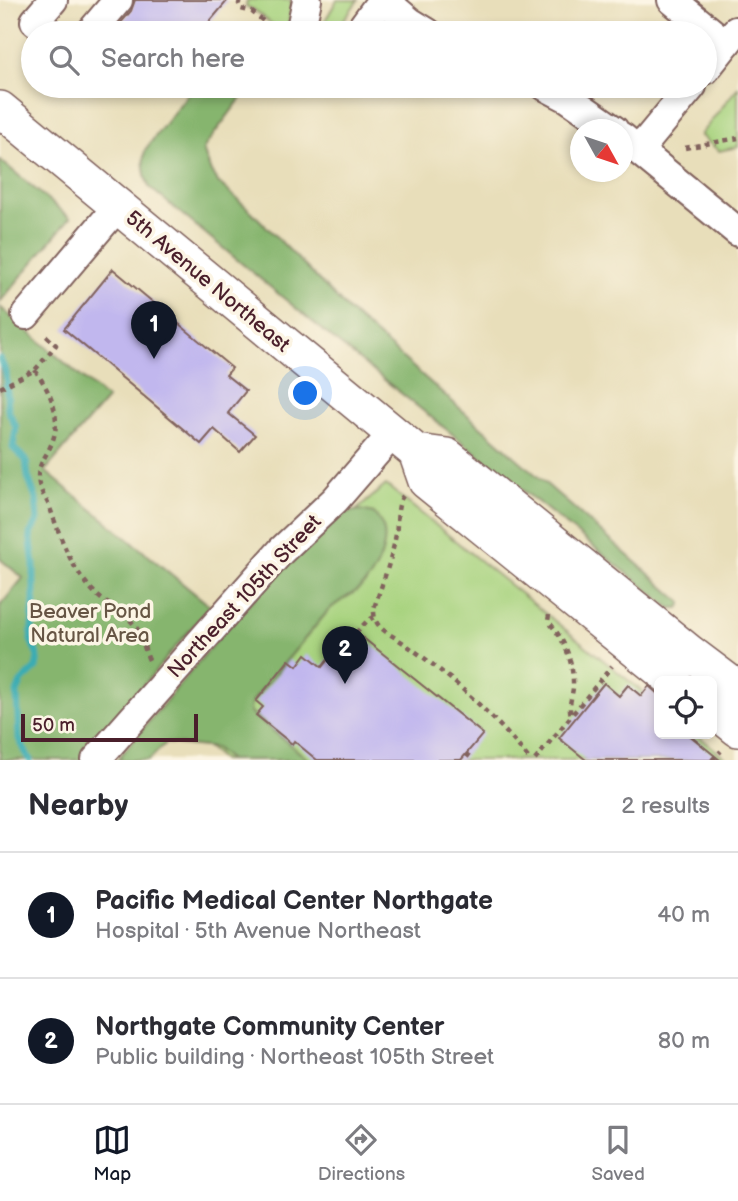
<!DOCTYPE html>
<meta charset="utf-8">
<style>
:root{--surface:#fff;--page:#f7f7f7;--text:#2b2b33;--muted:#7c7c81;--line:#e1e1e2;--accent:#111827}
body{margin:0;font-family:"Balsamiq Sans",sans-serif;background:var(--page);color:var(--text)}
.controls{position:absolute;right:21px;bottom:21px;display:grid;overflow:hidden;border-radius:10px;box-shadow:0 4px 10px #0003}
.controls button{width:63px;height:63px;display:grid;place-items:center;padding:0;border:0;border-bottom:2px solid var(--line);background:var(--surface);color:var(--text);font:35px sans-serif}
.compass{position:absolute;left:570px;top:119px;width:63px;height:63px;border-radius:50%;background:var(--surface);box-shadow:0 4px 10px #0003;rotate:130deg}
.scale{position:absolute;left:21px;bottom:18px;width:177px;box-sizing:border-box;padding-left:7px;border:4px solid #4a1f2b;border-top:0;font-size:19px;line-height:24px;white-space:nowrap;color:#4a1f2b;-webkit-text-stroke:5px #fcf5e5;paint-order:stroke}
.you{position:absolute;left:306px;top:394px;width:24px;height:24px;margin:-18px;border:5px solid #fff;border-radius:50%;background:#1a73e8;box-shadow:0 0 0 10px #1a73e833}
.badge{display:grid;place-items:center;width:46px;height:46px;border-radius:50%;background:var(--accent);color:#fff;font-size:23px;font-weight:700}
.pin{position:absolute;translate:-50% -58px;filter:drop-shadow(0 2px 4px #0008)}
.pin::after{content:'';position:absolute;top:37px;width:24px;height:21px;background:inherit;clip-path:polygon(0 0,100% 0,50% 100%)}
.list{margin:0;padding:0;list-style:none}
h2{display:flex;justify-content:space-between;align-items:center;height:91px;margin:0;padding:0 28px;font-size:30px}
h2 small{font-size:23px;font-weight:400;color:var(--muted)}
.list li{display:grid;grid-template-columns:46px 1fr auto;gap:21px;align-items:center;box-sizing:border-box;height:126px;padding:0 28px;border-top:2px solid var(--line)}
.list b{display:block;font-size:26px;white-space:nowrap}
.list p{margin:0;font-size:23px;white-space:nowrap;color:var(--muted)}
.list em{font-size:23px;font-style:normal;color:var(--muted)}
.icon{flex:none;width:38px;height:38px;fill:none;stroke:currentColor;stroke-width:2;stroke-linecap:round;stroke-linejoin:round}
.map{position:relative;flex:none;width:738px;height:760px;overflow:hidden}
.search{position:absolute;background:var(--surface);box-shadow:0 4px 10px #0003;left:21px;right:21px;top:21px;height:77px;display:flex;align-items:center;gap:18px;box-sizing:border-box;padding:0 24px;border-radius:38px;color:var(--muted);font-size:26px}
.sheet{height:343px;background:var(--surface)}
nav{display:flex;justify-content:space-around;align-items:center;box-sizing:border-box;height:98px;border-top:2px solid var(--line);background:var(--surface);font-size:19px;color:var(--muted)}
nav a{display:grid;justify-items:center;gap:4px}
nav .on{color:var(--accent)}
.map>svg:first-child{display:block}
.green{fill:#a8d37f;stroke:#797955;stroke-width:2}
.forest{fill:#86b56e;stroke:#686a4c;stroke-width:2}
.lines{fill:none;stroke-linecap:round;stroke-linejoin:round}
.stream{stroke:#3aacb2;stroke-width:7}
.building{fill:#c1b7ee}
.minor-casing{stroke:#81625d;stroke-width:32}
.major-casing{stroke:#81625d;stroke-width:38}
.path{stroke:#81625d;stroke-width:4.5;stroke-dasharray:5 5;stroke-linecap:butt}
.minor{stroke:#fff;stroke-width:28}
.major{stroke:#fff;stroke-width:35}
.labels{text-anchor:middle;stroke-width:7;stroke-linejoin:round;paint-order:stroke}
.street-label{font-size:21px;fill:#4a1f2b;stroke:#fcf5e5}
.park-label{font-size:21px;fill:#654;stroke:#fcf5e5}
</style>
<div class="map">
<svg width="738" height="760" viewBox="0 0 738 760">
<rect width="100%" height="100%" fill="#fcf5e5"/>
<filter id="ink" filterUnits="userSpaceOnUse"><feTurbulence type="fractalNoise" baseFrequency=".0143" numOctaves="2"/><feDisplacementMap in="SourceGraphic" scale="14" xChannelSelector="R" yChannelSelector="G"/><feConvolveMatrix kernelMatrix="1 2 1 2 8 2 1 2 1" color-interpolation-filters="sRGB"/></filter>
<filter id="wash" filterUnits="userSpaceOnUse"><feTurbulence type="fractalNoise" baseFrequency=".00686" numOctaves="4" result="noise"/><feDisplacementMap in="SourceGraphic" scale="28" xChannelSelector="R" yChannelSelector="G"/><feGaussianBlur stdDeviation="1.57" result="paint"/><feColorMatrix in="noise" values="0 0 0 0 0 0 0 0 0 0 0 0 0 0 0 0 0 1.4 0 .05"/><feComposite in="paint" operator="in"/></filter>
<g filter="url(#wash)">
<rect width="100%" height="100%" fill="#e8deba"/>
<!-- green -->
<path class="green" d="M247,0H291L288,33H283L253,9L246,7Z
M337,0H358L334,33H320V29Z
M738,87V147L719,151L700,135Z
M386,485L659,705V734H696L728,760H223L167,714L339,525Z"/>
<!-- forest -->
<path class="forest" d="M194,86H250L203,149L211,172L218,182L252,212L349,311L682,603L679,608H671L668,606L338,343L149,187C144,175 142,163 145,150Z
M0,160L70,218L0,302Z
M0,307L107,399L45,471L210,606L81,760H0V606L23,578L0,559Z
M360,510L374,513C377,517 381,523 383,527C389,546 375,577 360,588C349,597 338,601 328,611L251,703L250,712L309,760H230L215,748L166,743L149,760H117L238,614L329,525L344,513Z"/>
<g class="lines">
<!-- stream -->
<path class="stream" d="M0,359L6,373L8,410L16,427L13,448L26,460L28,477L36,499L38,520L30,534L34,565V600L31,640L38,657L36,668L22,681L17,692L19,739L30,760"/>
</g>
<g id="blocks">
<!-- building -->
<path class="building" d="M135,0H228L200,33H112L131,11Z
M113,269L232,368L226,375L246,391L228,413L255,435L240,452L214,429L201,444L64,329Z
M352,629L483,734L461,760H317L294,741L292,744L256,715L263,707L256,701L289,660L297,666L306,654L322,667Z
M604,683L619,696L628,685L641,696L649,686L659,695V734H688L720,760H586L559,738Z"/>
</g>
</g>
<g filter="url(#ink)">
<use href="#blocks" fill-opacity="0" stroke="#81625d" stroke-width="2"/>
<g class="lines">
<!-- minor casing -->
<g class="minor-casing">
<path id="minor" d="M384,0L410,22L428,33
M672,0L726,44
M50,33L35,21L53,0
M90,33L118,0
M300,33L307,0
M358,33L382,0
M705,70L736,31
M545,86L568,98L614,130
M622,137L738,232
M639,150L692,86
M26,315L118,206
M96,760L281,551L335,500L393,433"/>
</g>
<!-- major casing -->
<g class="major-casing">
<path id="major" d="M0,109L416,452L426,481L674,681
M416,452L447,456L690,653L738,689
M712,708L738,729"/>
</g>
<!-- path -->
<path class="path" d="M240,0L239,4L241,9L252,12L276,31
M685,148L738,138
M35,370C51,393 63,418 51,445C45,459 35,467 39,484C41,493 47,500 50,508C61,539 71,569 95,593C107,606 125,612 136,627C143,637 144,651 150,662
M0,388L35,370L56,345L43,333
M403,496C396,505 398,523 396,534C392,559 382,584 374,608C373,627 385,631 399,640C449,674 492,713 530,760
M549,615L548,621C565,640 574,662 573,688C572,697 568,706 571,715
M356,633L367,621L374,617
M466,754L474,760
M535,760L612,666
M712,760L721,751"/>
<!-- minor -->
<use href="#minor" class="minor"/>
<!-- major -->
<use href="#major" class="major"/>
</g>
</g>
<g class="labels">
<!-- street labels -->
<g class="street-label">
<text transform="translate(208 281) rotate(40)" y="7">5th Avenue Northeast</text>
<text transform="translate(244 596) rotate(-47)" y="7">Northeast 105th Street</text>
</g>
<!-- park labels -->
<g class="park-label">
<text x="90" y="618">Beaver Pond<tspan x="90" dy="24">Natural Area</tspan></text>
</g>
</g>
</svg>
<div class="controls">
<button><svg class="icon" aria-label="locate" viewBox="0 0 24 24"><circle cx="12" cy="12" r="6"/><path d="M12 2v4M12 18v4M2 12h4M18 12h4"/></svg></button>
</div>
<svg class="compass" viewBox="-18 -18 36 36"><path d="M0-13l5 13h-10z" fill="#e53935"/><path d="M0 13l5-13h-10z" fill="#7c7c81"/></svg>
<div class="scale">50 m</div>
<div class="you"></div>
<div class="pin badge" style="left:154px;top:359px">1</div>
<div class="pin badge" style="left:345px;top:684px">2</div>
<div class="search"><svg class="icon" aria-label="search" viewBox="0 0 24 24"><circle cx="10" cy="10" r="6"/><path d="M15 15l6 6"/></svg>Search here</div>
</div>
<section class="sheet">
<h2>Nearby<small>2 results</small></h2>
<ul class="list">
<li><span class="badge">1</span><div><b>Pacific Medical Center Northgate</b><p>Hospital · 5th Avenue Northeast</p></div><em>40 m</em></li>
<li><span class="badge">2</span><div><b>Northgate Community Center</b><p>Public building · Northeast 105th Street</p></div><em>80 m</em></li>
</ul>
</section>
<nav>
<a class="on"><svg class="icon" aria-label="map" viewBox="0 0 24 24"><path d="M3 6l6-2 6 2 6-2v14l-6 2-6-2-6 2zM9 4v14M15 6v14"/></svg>Map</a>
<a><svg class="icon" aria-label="directions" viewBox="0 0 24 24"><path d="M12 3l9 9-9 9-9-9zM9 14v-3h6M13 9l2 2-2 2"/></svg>Directions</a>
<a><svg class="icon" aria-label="saved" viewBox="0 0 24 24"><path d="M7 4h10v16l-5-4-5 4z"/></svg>Saved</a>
</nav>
